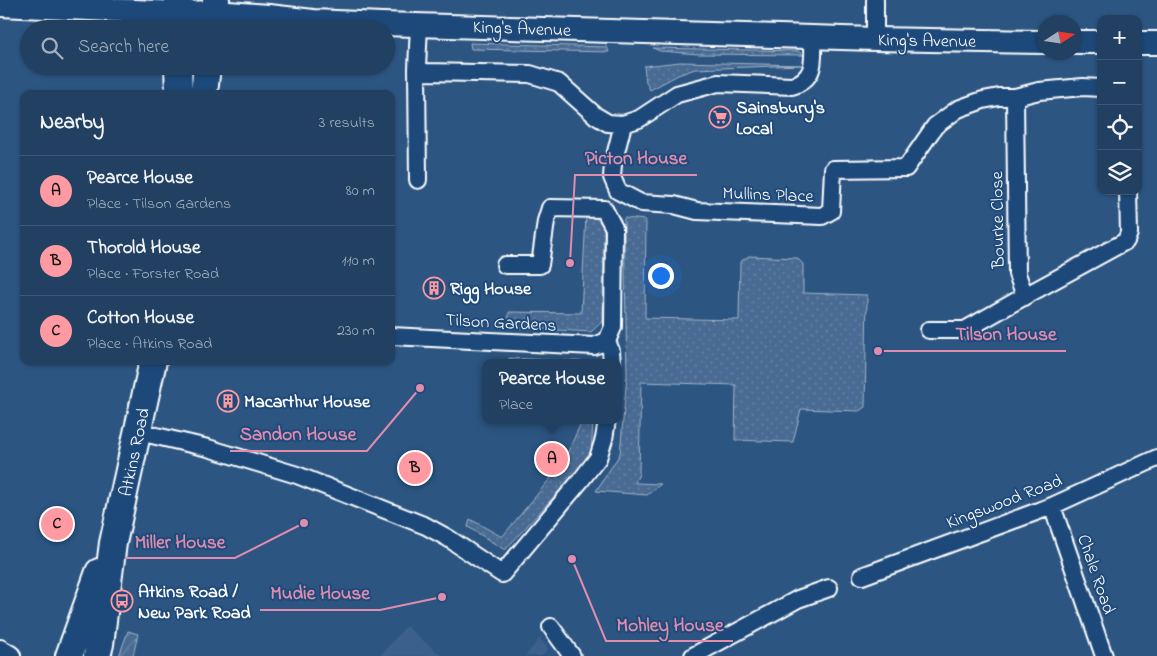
<!DOCTYPE html>
<meta charset="utf-8">
<style>
:root{--surface:#214062;--page:#294768;--text:#f1f3f6;--muted:#a2afbe;--line:#3e5977;--accent:#ff9aa2}
body{margin:0;font-family:"Indie Flower",sans-serif;background:var(--page);color:var(--text)}
.controls{position:absolute;right:15px;top:15px;display:grid;overflow:hidden;border-radius:10px;box-shadow:0 1px 4px #0004}
.controls button{width:45px;height:45px;display:grid;place-items:center;padding:0;border:0;border-bottom:1px solid var(--line);background:var(--surface);color:var(--text);font:25px sans-serif}
.compass{position:absolute;left:1037px;top:15px;width:45px;height:45px;border-radius:50%;background:var(--surface);box-shadow:0 1px 4px #0004;rotate:78deg}
.you{position:absolute;left:660px;top:275px;width:18px;height:18px;margin:-12px;border:4px solid #fff;border-radius:50%;background:#1a73e8;box-shadow:0 0 0 8px #1a73e833}
.badge{display:grid;place-items:center;width:32px;height:32px;border-radius:50%;background:var(--accent);color:#111;font-size:16px;font-weight:700}
.pin{position:absolute;translate:-50% -50%;border:2px solid #fff;box-shadow:0 1px 5px #0006}
.popup{position:absolute;left:482px;top:359px;width:140px;height:65px;box-sizing:border-box;display:grid;place-content:center;border-radius:10px;background:var(--surface);filter:drop-shadow(0 1px 4px #0005);font-size:16px;white-space:nowrap;color:var(--muted)}
.popup b{font-size:19px;color:var(--text)}
.popup::after{content:'';position:absolute;left:50%;top:100%;margin-left:-10px;border:10px solid transparent;border-top-color:var(--surface)}
.list{margin:0;padding:0;list-style:none}
h2{display:flex;justify-content:space-between;align-items:center;height:65px;margin:0;padding:0 20px;font-size:21px}
h2 small{font-size:16px;font-weight:400;color:var(--muted)}
.list li{display:grid;grid-template-columns:32px 1fr auto;gap:15px;align-items:center;box-sizing:border-box;height:70px;padding:0 20px;border-top:1px solid var(--line)}
.list b{display:block;font-size:19px;white-space:nowrap}
.list p{margin:0;font-size:16px;white-space:nowrap;color:var(--muted)}
.list em{font-size:16px;font-style:normal;color:var(--muted)}
.icon{flex:none;width:28px;height:28px;fill:none;stroke:currentColor;stroke-width:2;stroke-linecap:round;stroke-linejoin:round}
.map{position:relative;flex:none;width:1157px;height:656px;overflow:hidden}
.search{position:absolute;background:var(--surface);box-shadow:0 1px 4px #0004;left:20px;top:20px;width:375px;height:55px;display:flex;align-items:center;gap:12px;box-sizing:border-box;padding:0 18px;border-radius:28px;color:var(--muted);font-size:19px}
.panel{position:absolute;background:var(--surface);box-shadow:0 1px 4px #0004;left:20px;top:90px;width:375px;height:275px;border-radius:10px}
.map>svg:first-child{display:block}
.built{fill:#3b618b}
.grass{fill:url(#grass-dots);stroke:#a4b5c8}
.garden{fill:url(#garden-furrows);stroke:#a4b5c8}
.lines{fill:none;stroke-linecap:round;stroke-linejoin:round}
.minor-casing{stroke:#fff;stroke-width:20}
.tertiary-casing{stroke:#fff;stroke-width:24}
.secondary-casing{stroke:#fff;stroke-width:26}
.trunk-casing{stroke:#fff;stroke-width:30}
.minor{stroke:#1f4a7a;stroke-width:16}
.tertiary{stroke:#1f4a7a;stroke-width:20}
.secondary{stroke:#1f4a7a;stroke-width:22}
.trunk{stroke:#1f4a7a;stroke-width:26}
.labels{text-anchor:middle;stroke-width:4;stroke-linejoin:round;paint-order:stroke}
.street-label{font-size:18px;fill:#fff;stroke:#1f4a7a}
.poi-label{font-size:18px;font-weight:bold;fill:#fff;stroke:#1f4a7a;text-anchor:start}
.leader{fill:none;stroke:#e08cad;stroke-width:2}
.callout-dot{fill:#e08cad;stroke:#1f4a7a;stroke-width:2}
.callout-label{font-size:19px;text-anchor:middle;font-weight:bold;fill:#e08cad;stroke:#1f4a7a;stroke-width:4;stroke-linejoin:round;paint-order:stroke}
</style>
<div class="map">
<svg width="1157" height="656" viewBox="0 0 1157 656">
<defs>
<pattern id="grass-dots" width="8" height="8" patternUnits="userSpaceOnUse" patternTransform="scale(1.25)"><rect width="8" height="8" fill="#486b92"/><path d="M2 2h.1M6 6h.1" fill="none" stroke="#6381a2" stroke-width="1.8" stroke-linecap="round"/></pattern>
<pattern id="garden-furrows" width="10" height="10" patternUnits="userSpaceOnUse" patternTransform="scale(1.25)"><rect width="10" height="10" fill="#486b92"/><path d="M-1 1l2-2M0 10L10 0M9 11l2-2" fill="none" stroke="#6381a2"/></pattern>
</defs>
<rect width="100%" height="100%" fill="#2c5582"/>
<filter id="ink" filterUnits="userSpaceOnUse"><feTurbulence type="fractalNoise" baseFrequency=".02" numOctaves="2"/><feDisplacementMap in="SourceGraphic" scale="10" xChannelSelector="R" yChannelSelector="G"/><feConvolveMatrix kernelMatrix="1 2 1 2 8 2 1 2 1" color-interpolation-filters="sRGB"/></filter>
<g filter="url(#ink)">
<!-- built -->
<path class="built" d="M406,626L442,656H380Z
M540,638L548,649L542,656H525Z"/>
<!-- grass -->
<path class="grass" d="M80,25L154,28V29H81Z
M470,43L607,47L609,52L471,49Z
M653,48L798,51L803,55L698,54L660,51Z
M680,62L802,65L695,69L678,75L650,90L646,82L644,66Z
M586,216L596,218L604,227L603,321L591,332L508,327L509,312L581,313Z
M624,218L646,220L645,318L739,320L740,262L749,256L797,258L803,264V293L867,295L865,407L859,411L801,409L793,442L735,440L736,385L641,382L639,474L635,483L661,484L647,495L596,491L620,454L627,375Z
M509,358L596,362L509,363Z
M580,420H593L591,456L505,550L468,527L470,519L502,537L563,463L580,425Z"/>
<!-- garden -->
<path class="garden" d="M128,631L138,634L133,656H119Z"/>
<g class="lines">
<!-- minor casing -->
<g class="minor-casing">
<path id="minor" d="M875,0V39
M419,25L417,68L425,72L530,74L559,83L596,116L608,123L623,124L639,119L677,94L718,83L792,86C817,78 813,59 813,37
M417,68L418,180
M1015,97L1017,274L1025,296L1126,241L1129,233L1128,191
M623,124L613,164L612,177L618,191L641,203L674,205L697,211L822,216L831,211L833,169L906,168L935,126L958,109L983,100L999,97H1015L1039,91L1083,87L1101,88
M505,265H540L546,221L550,208L604,209L614,228L613,327L607,341L611,351L612,363
M929,330H965L1025,296
M391,336L594,346L607,341
M139,432L208,448L297,475L426,526L448,538L502,574L581,480L598,458L604,439L607,420
M1052,506L1104,656
M862,576L1052,506L1157,458
M551,627L572,656
M693,656L798,599L829,588"/>
</g>
<!-- tertiary casing -->
<g class="tertiary-casing">
<path id="tertiary" d="M0,650L10,656"/>
</g>
<!-- secondary casing -->
<g class="secondary-casing">
<path id="secondary" d="M0,5L179,13L215,12L269,16L313,21L382,24L875,39L1044,42
M1074,42H1101
M1138,43H1157"/>
</g>
<!-- trunk casing -->
<g class="trunk-casing">
<path id="trunk" d="M178,0L179,29
M212,29L216,0
M178,66L179,94
M204,94L207,66
M69,656L99,572
M97,656L100,644L113,543L153,361"/>
</g>
<!-- minor -->
<use href="#minor" class="minor"/>
<!-- tertiary -->
<use href="#tertiary" class="tertiary"/>
<!-- secondary -->
<use href="#secondary" class="secondary"/>
<!-- trunk -->
<use href="#trunk" class="trunk"/>
</g>
</g>
<!-- icons -->
<defs>
<g id="supermarket-ring" transform="scale(1.125)"><circle r="9.5" fill="#1f4a7a" stroke="#ff9aa2" stroke-width="1.5"/><path d="M-6-5.5h2.5l.6 2H6L4.5 2H-2.5L-4.4-4H-6ZM-1.5 3.2a1.3 1.3 0 1 0 .1 0ZM3 3.2a1.3 1.3 0 1 0 .1 0Z" fill="#ff9aa2"/></g>
<g id="building-ring" transform="scale(1.125)"><circle r="9.5" fill="#1f4a7a" stroke="#ff9aa2" stroke-width="1.5"/><path d="M-4-6H4V6H1V3H-1V6H-4ZM-2.5-4.3h1.7v1.8h-1.7ZM.8-4.3h1.7v1.8H.8ZM-2.5-1h1.7V.8h-1.7ZM.8-1h1.7V.8H.8Z" fill="#ff9aa2"/></g>
<g id="bus-ring" transform="scale(1.125)"><circle r="9.5" fill="#1f4a7a" stroke="#ff9aa2" stroke-width="1.5"/><path d="M-5-6H5V4H4V6H2V4H-2V6H-4V4H-5ZM-3.5-4V0h7V-4ZM-3.5 1.2v1.5H-2V1.2ZM2 1.2v1.5H3.5V1.2Z" fill="#ff9aa2"/></g>
</defs>
<g fill-rule="evenodd">
<use href="#supermarket-ring" x="720" y="117"/>
<use href="#building-ring" x="434" y="288"/>
<use href="#building-ring" x="228" y="401"/>
<use href="#bus-ring" x="122" y="601"/>
</g>
<g class="labels">
<!-- street labels -->
<g class="street-label">
<text transform="translate(522 28) rotate(2)" y="6">King's Avenue</text>
<text transform="translate(927 40) rotate(1)" y="6">King's Avenue</text>
<text transform="translate(768 194) rotate(2)" y="6">Mullins Place</text>
<text transform="translate(997 220) rotate(-91)" y="6">Bourke Close</text>
<text transform="translate(501 322) rotate(3)" y="6">Tilson Gardens</text>
<text transform="translate(134 452) rotate(-78)" y="6">Atkins Road</text>
<text transform="translate(1004 501) rotate(-21)" y="6">Kingswood Road</text>
<text transform="translate(1097 574) rotate(71)" y="6">Chale Road</text>
</g>
<!-- poi labels -->
<g class="poi-label">
<text x="736" y="113">Sainsbury's<tspan x="736" dy="21">Local</tspan></text>
<text x="450" y="294">Rigg House</text>
<text x="244" y="407">Macarthur House</text>
<text x="138" y="597">Atkins Road /<tspan x="138" dy="21">New Park Road</tspan></text>
</g>
</g>
<!-- callouts -->
<path class="leader" d="M570 263L575 175H697M878 351L945 351H1066M420 388L367 451H230M304 523L235 558H125M442 597L380 610H260M572 559L606 641H733"/>
<g class="callout-dot">
<circle cx="570" cy="263" r="5"/>
<circle cx="878" cy="351" r="5"/>
<circle cx="420" cy="388" r="5"/>
<circle cx="304" cy="523" r="5"/>
<circle cx="442" cy="597" r="5"/>
<circle cx="572" cy="559" r="5"/>
</g>
<g class="callout-label">
<text x="636" y="164">Picton House</text>
<text x="1006" y="340">Tilson House</text>
<text x="298" y="440">Sandon House</text>
<text x="180" y="548">Miller House</text>
<text x="320" y="599">Mudie House</text>
<text x="670" y="631">Mohley House</text>
</g>
</svg>
<div class="controls">
<button>+</button>
<button>−</button>
<button><svg class="icon" aria-label="locate" viewBox="0 0 24 24"><circle cx="12" cy="12" r="6"/><path d="M12 2v4M12 18v4M2 12h4M18 12h4"/></svg></button>
<button><svg class="icon" aria-label="layers" viewBox="0 0 24 24"><path d="M12 4l9 5-9 5-9-5zM3 14l9 5 9-5"/></svg></button>
</div>
<svg class="compass" viewBox="-18 -18 36 36"><path d="M0-13l5 13h-10z" fill="#e53935"/><path d="M0 13l5-13h-10z" fill="#a2afbe"/></svg>
<div class="you"></div>
<div class="pin badge" style="left:552px;top:459px">A</div>
<div class="popup"><b>Pearce House</b>Place</div>
<div class="pin badge" style="left:415px;top:468px">B</div>
<div class="pin badge" style="left:57px;top:524px">C</div>
<div class="search"><svg class="icon" aria-label="search" viewBox="0 0 24 24"><circle cx="10" cy="10" r="6"/><path d="M15 15l6 6"/></svg>Search here</div>
<section class="panel">
<h2>Nearby<small>3 results</small></h2>
<ul class="list">
<li><span class="badge">A</span><div><b>Pearce House</b><p>Place · Tilson Gardens</p></div><em>80 m</em></li>
<li><span class="badge">B</span><div><b>Thorold House</b><p>Place · Forster Road</p></div><em>110 m</em></li>
<li><span class="badge">C</span><div><b>Cotton House</b><p>Place · Atkins Road</p></div><em>230 m</em></li>
</ul>
</section>
</div>
